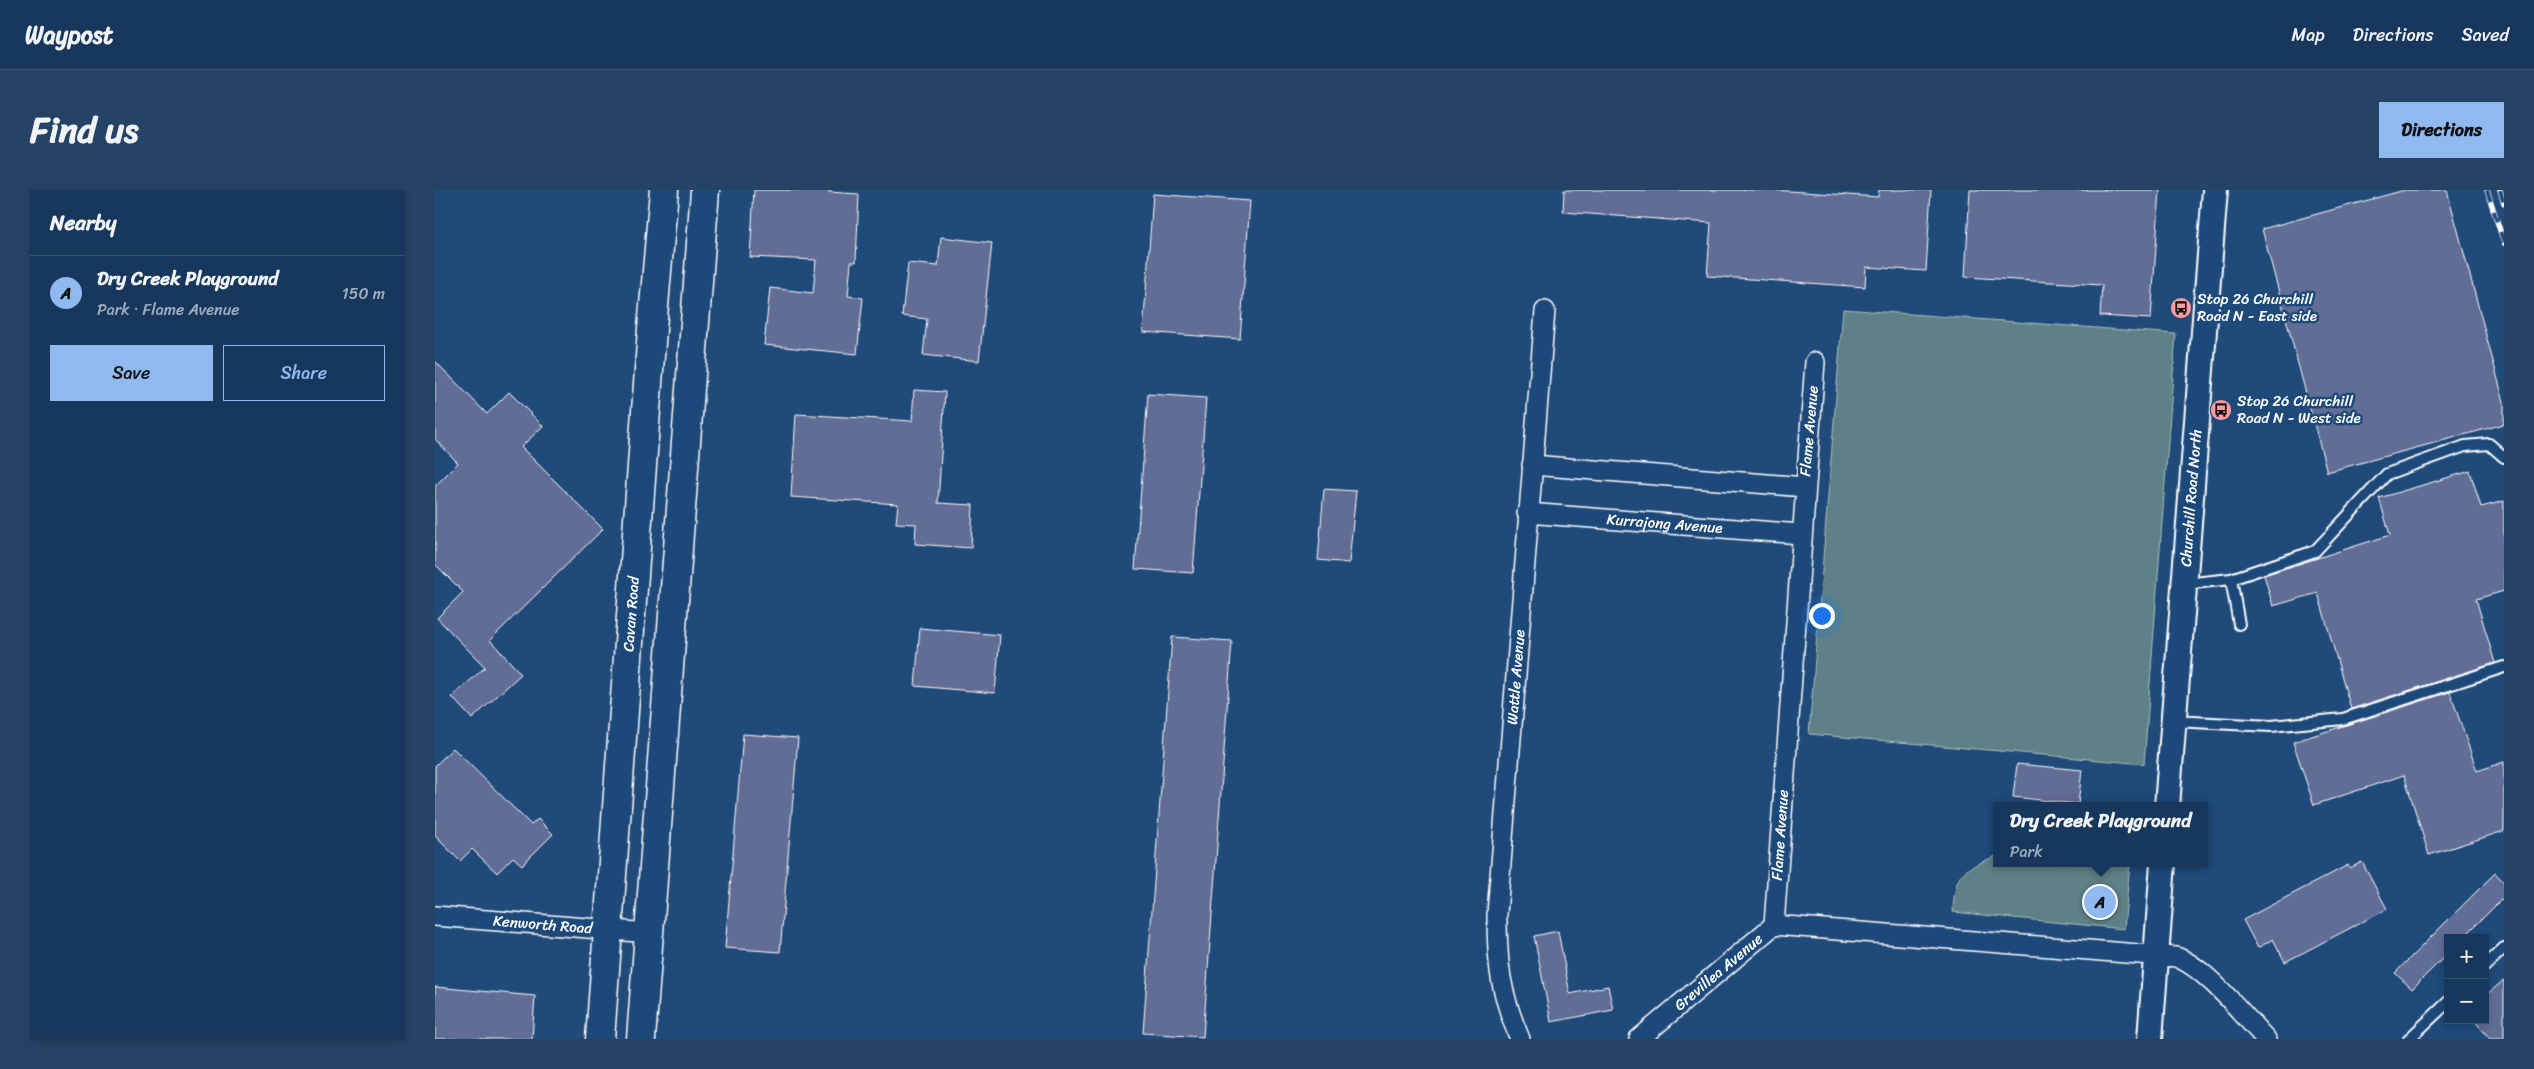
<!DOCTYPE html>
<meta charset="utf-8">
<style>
:root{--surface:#17385c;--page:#244365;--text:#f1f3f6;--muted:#9eacbb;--line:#365272;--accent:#90b9f0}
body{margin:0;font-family:Sriracha,sans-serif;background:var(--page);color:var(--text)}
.controls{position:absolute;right:15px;bottom:15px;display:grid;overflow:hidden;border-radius:0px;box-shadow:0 2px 8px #0003}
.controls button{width:45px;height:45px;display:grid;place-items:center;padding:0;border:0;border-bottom:1px solid var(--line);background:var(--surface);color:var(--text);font:25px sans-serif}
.you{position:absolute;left:1386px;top:425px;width:18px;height:18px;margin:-12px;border:4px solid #fff;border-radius:50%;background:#1a73e8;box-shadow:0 0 0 8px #1a73e833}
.badge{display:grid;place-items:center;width:32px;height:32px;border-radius:50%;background:var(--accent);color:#111;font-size:16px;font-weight:700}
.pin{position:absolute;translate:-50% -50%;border:2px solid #fff;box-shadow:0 1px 5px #0006}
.popup{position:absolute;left:1558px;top:612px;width:215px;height:65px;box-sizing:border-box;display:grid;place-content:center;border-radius:0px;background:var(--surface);filter:drop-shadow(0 1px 4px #0005);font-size:16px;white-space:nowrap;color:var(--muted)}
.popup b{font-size:19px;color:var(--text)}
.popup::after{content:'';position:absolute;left:50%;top:100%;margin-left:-10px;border:10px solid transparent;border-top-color:var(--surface)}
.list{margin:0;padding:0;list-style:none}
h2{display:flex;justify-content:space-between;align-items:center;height:65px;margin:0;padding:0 20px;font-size:21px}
h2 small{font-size:16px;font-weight:400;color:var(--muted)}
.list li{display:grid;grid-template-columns:32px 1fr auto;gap:15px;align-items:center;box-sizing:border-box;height:75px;padding:0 20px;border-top:1px solid var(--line)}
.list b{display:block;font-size:19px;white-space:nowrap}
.list p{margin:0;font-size:16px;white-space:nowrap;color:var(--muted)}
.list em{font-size:16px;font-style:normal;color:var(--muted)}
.actions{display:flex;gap:10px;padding:15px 20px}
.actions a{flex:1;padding:11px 0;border:1px solid var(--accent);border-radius:0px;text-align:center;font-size:18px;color:var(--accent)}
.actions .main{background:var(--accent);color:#111}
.map{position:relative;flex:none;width:2069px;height:849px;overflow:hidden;border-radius:0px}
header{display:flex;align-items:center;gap:30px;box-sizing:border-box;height:70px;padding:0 25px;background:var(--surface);border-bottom:1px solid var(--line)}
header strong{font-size:24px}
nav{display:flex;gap:28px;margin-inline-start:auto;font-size:18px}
.intro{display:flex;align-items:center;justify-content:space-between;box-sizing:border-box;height:120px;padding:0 30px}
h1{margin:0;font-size:35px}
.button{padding:12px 22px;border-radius:0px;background:var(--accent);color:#111;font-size:18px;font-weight:700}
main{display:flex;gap:30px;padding:0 30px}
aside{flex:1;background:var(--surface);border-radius:0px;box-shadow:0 2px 8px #0003}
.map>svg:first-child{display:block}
.green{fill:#5d8186;stroke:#aec0c2}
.building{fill:#626d96;stroke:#fff}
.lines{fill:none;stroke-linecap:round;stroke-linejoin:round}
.service-casing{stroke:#fff;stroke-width:14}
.minor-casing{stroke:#fff;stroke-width:22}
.tertiary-casing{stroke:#fff;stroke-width:28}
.primary-casing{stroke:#fff;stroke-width:31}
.service{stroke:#1f4a7a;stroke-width:10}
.minor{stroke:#1f4a7a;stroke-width:19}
.tertiary{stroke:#1f4a7a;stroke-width:24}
.primary{stroke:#1f4a7a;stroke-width:28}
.rail-casing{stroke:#fff;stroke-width:5.5}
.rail{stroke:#1f4a7a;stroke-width:4;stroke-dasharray:11;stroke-linecap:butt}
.labels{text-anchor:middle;stroke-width:5;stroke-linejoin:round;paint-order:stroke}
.poi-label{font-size:15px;fill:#fff;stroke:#1f4a7a;text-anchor:start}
.street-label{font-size:15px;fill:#fff;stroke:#1f4a7a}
</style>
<header>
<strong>Waypost</strong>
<nav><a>Map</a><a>Directions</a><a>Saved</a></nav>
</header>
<div class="intro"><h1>Find us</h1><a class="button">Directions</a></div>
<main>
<aside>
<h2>Nearby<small></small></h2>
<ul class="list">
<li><span class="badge">A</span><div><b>Dry Creek Playground</b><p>Park · Flame Avenue</p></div><em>150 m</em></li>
</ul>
<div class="actions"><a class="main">Save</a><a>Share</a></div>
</aside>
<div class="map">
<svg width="2069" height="849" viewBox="0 0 2069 849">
<rect width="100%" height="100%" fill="#1f4a7a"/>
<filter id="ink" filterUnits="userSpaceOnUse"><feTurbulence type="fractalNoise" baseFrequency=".02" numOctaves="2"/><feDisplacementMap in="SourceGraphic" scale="10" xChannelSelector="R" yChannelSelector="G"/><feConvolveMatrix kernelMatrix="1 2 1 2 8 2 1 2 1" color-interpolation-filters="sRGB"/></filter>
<g filter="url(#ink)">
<!-- green -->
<path class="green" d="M1408,119L1741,144L1709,574L1374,544Z
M1561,666V673H1695L1689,739L1518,722C1520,681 1526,681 1561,666Z"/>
<!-- building -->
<path class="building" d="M319,0H394V2L424,4L421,72H416L413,106L428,108L422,164L329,155L335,98L378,103L381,70L315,67Z
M1129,0H1338L1443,7L1444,0H1496L1491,81L1431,77L1430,97L1272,86L1276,33L1128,22Z
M1535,0H1725L1716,129L1665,126L1667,95L1530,87Z
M1970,0H2012L2069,212V234L1892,282L1827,39Z
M718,4L815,11L805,149L708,142Z
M506,47L557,53L544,171L488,165L492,129L467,126L473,73L503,76Z
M0,171L52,224L74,202L108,236L86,257L168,339L55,450L86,484L37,529L17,507L50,477L2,428L28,402L0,374V296L23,273L0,249Z
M479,200L510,202L503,313L538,315L536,358L480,354L481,334L461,333L463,314L356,307L361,224L477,231Z
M713,204L771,208L758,383L700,379Z
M2035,281L2046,317L2069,311V401L2041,409L2060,473L1916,519L1883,403L1838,416L1829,385L1955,345L1944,308Z
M889,299L921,301L914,373L883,370Z
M485,438L565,445L560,503L480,496Z
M737,447L797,451L768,847L708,843Z
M2015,502L2042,581L2069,572V641L1994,665L1969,585L1879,615L1858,552Z
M308,544L363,548L345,762L290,758Z
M18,558L96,635L103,629L118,644L87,675L78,667L62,683L37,659L25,671L0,646V576Z
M1582,574L1647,580L1643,614L1578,607Z
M1927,672L1952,719L1850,772L1838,749L1823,758L1808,730L1913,675L1915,678Z
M2060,683L2069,692V707L2028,748H2013V763L1977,799L1960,783Z
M1123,741L1135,804L1173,796L1178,820L1116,832L1099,746Z
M2069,790V849H2055L2039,830H2050V806Z
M0,797L100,806L97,849H0Z"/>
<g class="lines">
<!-- service casing -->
<g class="service-casing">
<path id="service" d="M1796,389L1804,434
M1749,394L1796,389L1880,361L1952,284L2030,256L2054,254L2069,267
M1738,531L1836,536L1908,529L2069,477
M2050,776L2069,758
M1974,849L2013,812"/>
</g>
<!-- minor casing -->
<g class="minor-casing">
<g id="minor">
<path d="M1380,172L1339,735L1741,767C1770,777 1809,826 1831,849"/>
<path d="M1097,275L1370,297"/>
<path id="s1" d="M1092,323L1366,344"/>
<path id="s2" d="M0,726L215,743"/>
<path id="s3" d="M1085,849C1065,802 1062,774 1062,724L1110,121"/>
<path id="s4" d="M1204,849L1339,735"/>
</g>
</g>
<!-- tertiary casing -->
<g class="tertiary-casing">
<g id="tertiary">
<path id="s5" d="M1732,616L1780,0"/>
<path d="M1715,849L1728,673"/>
</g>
</g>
<!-- primary casing -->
<g class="primary-casing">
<g id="primary">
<path id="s6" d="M165,849L217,139L229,0"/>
<path d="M206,849L270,0"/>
</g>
</g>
<!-- service -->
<use href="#service" class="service"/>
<!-- minor -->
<use href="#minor" class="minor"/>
<!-- tertiary -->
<use href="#tertiary" class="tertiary"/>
<!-- primary -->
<use href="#primary" class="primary"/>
<!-- rail casing -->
<g class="rail-casing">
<path id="rail" d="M2052,0L2069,53
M2065,0L2069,13"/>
</g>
<!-- rail -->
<use href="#rail" class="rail"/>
</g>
</g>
<!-- icons -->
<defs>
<g id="bus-disc" transform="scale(1.125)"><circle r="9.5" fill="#ff9aa2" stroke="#1f4a7a"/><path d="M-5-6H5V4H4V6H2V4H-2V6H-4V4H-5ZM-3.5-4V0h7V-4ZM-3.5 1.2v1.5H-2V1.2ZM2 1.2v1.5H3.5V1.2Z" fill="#111"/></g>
</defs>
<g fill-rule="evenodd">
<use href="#bus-disc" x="1746" y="118"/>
<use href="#bus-disc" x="1786" y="220"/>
</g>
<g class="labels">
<!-- poi labels -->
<g class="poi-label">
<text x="1762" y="114">Stop 26 Churchill<tspan x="1762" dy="17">Road N - East side</tspan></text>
<text x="1802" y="216">Stop 26 Churchill<tspan x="1802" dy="17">Road N - West side</tspan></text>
</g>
<!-- street labels -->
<g class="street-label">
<text transform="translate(1374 241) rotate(-85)" y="5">Flame Avenue</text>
<text dy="5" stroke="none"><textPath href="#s5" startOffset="309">Churchill Road North</textPath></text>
<text dy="5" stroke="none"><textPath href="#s1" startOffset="138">Kurrajong Avenue</textPath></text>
<text dy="5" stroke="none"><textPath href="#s6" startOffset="426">Cavan Road</textPath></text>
<text dy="5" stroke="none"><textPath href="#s3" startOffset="366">Wattle Avenue</textPath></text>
<text transform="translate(1345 645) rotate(-86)" y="5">Flame Avenue</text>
<text dy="5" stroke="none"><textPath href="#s2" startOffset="108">Kenworth Road</textPath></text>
<text dy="5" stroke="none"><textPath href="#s4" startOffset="104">Grevillea Avenue</textPath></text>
</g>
</g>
</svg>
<div class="controls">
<button>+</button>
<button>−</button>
</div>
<div class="you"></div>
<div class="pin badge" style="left:1665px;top:712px">A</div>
<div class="popup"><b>Dry Creek Playground</b>Park</div>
</div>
</main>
